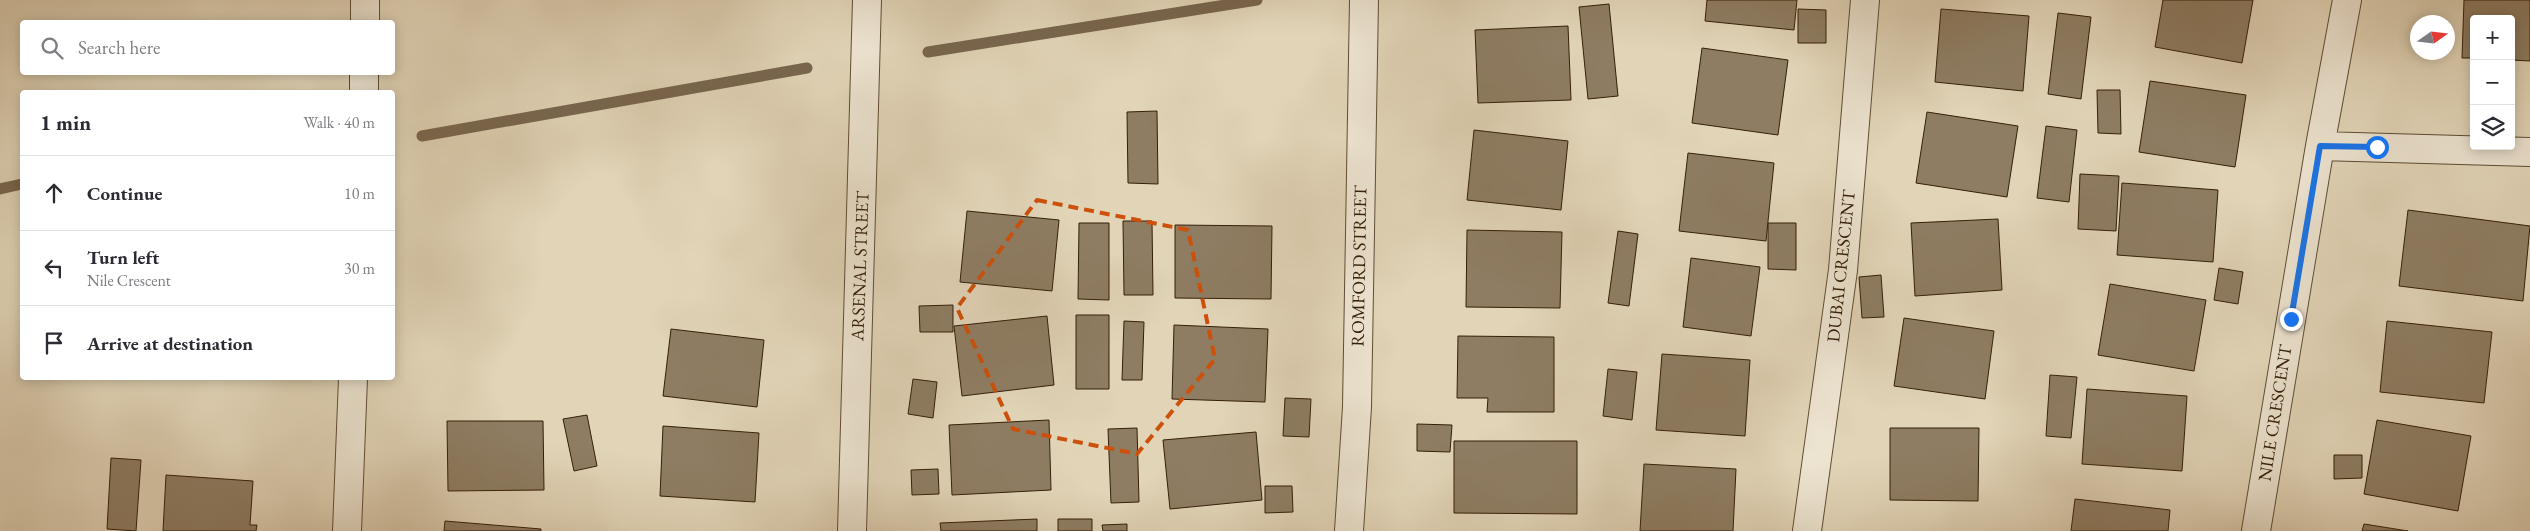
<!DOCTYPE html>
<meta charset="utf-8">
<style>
:root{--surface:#fff;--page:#f7f7f7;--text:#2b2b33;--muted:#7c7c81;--line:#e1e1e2}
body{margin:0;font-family:"EB Garamond",serif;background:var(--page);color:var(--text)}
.controls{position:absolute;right:15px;top:15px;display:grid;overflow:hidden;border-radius:5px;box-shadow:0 2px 12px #0003}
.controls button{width:45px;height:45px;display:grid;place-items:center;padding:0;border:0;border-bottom:1px solid var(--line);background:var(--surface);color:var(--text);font:25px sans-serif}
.compass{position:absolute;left:2410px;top:15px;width:45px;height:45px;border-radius:50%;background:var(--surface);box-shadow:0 2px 12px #0003;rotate:76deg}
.stop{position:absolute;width:15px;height:15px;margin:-11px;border:4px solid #1a73e8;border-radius:50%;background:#fff}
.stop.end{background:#1a73e8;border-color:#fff;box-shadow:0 1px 5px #0008}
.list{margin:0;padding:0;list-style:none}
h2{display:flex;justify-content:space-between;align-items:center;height:65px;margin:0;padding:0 20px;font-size:21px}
h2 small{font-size:16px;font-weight:400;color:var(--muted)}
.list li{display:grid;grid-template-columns:32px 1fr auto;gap:15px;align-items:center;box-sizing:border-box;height:75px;padding:0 20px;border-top:1px solid var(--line)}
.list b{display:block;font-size:19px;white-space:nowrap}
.list p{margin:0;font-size:16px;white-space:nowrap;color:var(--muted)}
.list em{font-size:16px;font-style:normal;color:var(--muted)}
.icon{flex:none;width:28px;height:28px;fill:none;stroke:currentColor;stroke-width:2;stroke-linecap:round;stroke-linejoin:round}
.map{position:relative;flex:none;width:2530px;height:531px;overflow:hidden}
.search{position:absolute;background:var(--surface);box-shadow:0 2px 12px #0003;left:20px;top:20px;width:375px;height:55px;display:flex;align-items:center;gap:12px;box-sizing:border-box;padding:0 18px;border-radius:5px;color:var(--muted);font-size:19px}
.panel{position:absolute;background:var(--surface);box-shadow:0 2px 12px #0003;left:20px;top:90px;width:375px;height:290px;border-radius:5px}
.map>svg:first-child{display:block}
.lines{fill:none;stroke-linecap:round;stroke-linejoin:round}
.stream{stroke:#78664e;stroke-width:11}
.building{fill:#8e7d63;stroke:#341f08}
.street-casing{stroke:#5f4c34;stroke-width:30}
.street{stroke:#ece3d0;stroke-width:28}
.route{stroke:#1a73e8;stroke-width:6}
.marked{fill:none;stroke:#cd500b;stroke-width:4;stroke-dasharray:10 6;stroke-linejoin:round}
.labels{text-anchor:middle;stroke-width:4;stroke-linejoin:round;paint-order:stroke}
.street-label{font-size:18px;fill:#341f08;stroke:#ece3d0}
</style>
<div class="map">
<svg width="2530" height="531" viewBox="0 0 2530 531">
<rect width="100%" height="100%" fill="#e1d4b7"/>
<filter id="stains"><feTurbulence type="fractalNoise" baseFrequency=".004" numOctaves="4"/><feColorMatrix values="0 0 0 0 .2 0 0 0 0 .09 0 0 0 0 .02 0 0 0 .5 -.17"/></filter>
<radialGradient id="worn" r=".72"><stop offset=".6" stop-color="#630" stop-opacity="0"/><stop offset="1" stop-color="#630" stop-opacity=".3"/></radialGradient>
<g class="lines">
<!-- stream -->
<path class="stream" d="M928,52L1257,0
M422,136L807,68
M0,189L22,184"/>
</g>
<!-- building -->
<path class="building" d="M1707,0H1797L1794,30L1705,21Z
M2163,0H2253L2242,63L2155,47Z
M2464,0H2530V61L2511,60V19H2474V58H2462Z
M1609,4L1618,96L1588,99L1579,7Z
M1798,9L1826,10V43H1798Z
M1941,9L2029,16L2023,91L1935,82Z
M2058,13L2091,17L2081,99L2048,94Z
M1568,26L1571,100L1478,103L1475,30Z
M1702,48L1788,60L1778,135L1692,123Z
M2150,81L2246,95L2235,167L2139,152Z
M2097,90H2120L2121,134L2098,133Z
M1157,111L1158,184L1128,183L1127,112Z
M1927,112L2018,126L2007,197L1916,183Z
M2046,126L2077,130L2069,202L2037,198Z
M1474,130L1568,141L1561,210L1467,200Z
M1688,153L1774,163L1766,241L1679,231Z
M2080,174L2119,176L2116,231L2078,229Z
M2122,183L2218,190L2213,262L2117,255Z
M2408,210L2530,226L2523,301L2399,286Z
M967,211L1059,220L1052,291L960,282Z
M1998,219L2002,290L1915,296L1911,223Z
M1123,221H1152L1153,295H1124Z
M1079,223H1109V300L1078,299Z
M1768,223H1796V270L1768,269Z
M1175,225L1272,226L1271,299L1175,298Z
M1467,230L1562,232L1560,308L1466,307Z
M1618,231L1638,234L1629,306L1608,303Z
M1691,258L1760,267L1751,336L1683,327Z
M2219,268L2243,272L2238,304L2214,300Z
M1881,275L1884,317L1862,318L1859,277Z
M2110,284L2206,300L2194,371L2098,355Z
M953,305V332H920L919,306Z
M1076,315H1109V389H1076Z
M1047,316L1054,385L962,396L954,326Z
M1904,318L1994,331L1985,399L1894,386Z
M1124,321L1144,322L1142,380H1122Z
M2387,321L2492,332L2484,403L2380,392Z
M1174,325L1268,329L1265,402L1172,399Z
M671,329L764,340L757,407L663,396Z
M1458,336L1554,337V412H1487L1488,398H1457Z
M1662,354L1750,360L1745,436L1656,430Z
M1608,369L1637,372L1632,420L1603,416Z
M2050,375L2077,377L2071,438L2046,436Z
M913,379L937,382L933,418L908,414Z
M2087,389L2187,396L2182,471L2082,464Z
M1285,398L1311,399L1309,437L1283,436Z
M587,415L597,466L574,471L563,419Z
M1049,420L1051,490L952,495L949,425Z
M2377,420L2471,436L2458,511L2364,494Z
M447,421H543L544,490L448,491Z
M1417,424L1452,425L1450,452L1417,451Z
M663,426L759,433L755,502L660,496Z
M1137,428L1139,502L1111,503L1108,429Z
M1890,428H1979L1978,501L1890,500Z
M1256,432L1262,500L1170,509L1163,440Z
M1454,441H1577V514L1454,513Z
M2334,455H2362V478L2334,479Z
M111,458L141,460L136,531L107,529Z
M1644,464L1736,469L1733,531H1640Z
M938,469L939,494L912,495L911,470Z
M166,475L253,481L250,525H257L256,531H163Z
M1265,486H1292L1293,512L1265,513Z
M2075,499L2170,510L2168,531H2071Z
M1037,519V531H941L940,523Z
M1058,519H1092V531H1058Z
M445,521L541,529V531H444Z
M1127,524V531H1103L1102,525Z
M2364,524L2408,531H2362Z"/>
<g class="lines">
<!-- street casing -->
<g class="street-casing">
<path id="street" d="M365,22V0
M364,92V72
M2320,146L2530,152
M347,531L353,378
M852,531L867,0
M1349,531L1357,407L1364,0
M1807,531L1843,270L1865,0
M2256,531L2320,146L2347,0"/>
</g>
<!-- street -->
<use href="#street" class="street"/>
</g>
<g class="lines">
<!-- route -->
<path class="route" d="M2291,319L2320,146L2377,147"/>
</g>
<!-- marked area -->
<path class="marked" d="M1037,200L1188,230L1215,359L1137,454L1013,429L957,308Z"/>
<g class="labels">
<!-- street labels -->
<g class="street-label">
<text transform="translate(860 266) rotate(-88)" y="6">ARSENAL STREET</text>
<text transform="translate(1359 266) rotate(-89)" y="6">ROMFORD STREET</text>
<text transform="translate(1841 266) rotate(-84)" y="6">DUBAI CRESCENT</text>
<text transform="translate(2275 413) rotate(-81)" y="6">NILE CRESCENT</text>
</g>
</g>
<rect width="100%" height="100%" filter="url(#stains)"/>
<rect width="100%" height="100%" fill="url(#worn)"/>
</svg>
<div class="controls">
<button>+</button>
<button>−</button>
<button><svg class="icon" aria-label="layers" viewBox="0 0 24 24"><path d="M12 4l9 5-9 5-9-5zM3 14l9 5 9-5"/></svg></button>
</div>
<svg class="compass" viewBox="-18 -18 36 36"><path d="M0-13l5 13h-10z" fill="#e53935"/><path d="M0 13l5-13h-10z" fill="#7c7c81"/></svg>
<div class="stop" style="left:2377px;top:147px"></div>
<div class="stop end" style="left:2291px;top:319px"></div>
<div class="search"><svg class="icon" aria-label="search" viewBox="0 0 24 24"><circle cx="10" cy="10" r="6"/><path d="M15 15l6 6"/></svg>Search here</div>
<section class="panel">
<h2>1 min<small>Walk · 40 m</small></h2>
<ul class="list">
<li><svg class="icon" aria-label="ahead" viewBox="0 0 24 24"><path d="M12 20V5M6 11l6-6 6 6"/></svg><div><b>Continue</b></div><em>10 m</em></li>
<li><svg class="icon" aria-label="left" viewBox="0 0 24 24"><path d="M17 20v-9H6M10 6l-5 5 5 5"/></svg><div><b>Turn left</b><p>Nile Crescent</p></div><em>30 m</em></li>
<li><svg class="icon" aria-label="arrive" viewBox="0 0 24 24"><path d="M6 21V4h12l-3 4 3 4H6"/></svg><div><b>Arrive at destination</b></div></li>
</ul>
</section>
</div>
